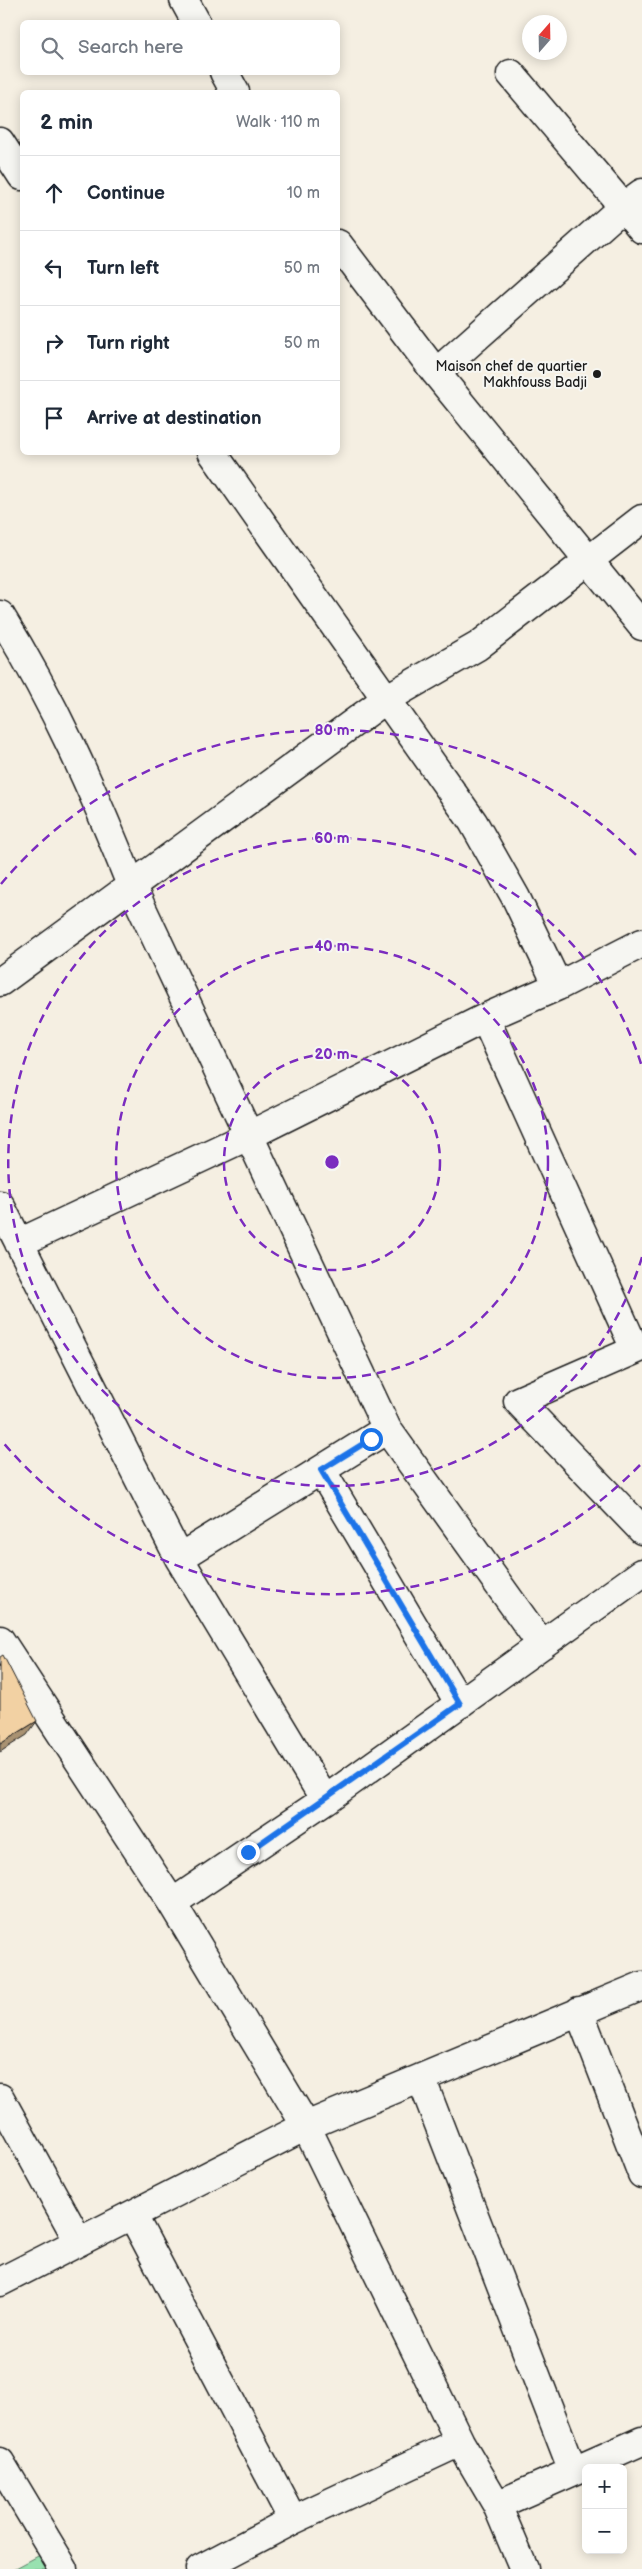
<!DOCTYPE html>
<meta charset="utf-8">
<style>
:root{--surface:#fff;--page:#f2f2f3;--text:#1f2937;--muted:#747a83;--line:#e0e1e3}
body{margin:0;font-family:"Balsamiq Sans",sans-serif;background:var(--page);color:var(--text)}
.controls{position:absolute;right:15px;bottom:15px;display:grid;overflow:hidden;border-radius:8px;box-shadow:0 2px 12px #0003}
.controls button{width:45px;height:45px;display:grid;place-items:center;padding:0;border:0;border-bottom:1px solid var(--line);background:var(--surface);color:var(--text);font:25px sans-serif}
.compass{position:absolute;left:522px;top:15px;width:45px;height:45px;border-radius:50%;background:var(--surface);box-shadow:0 2px 12px #0003;rotate:20deg}
.stop{position:absolute;width:15px;height:15px;margin:-11px;border:4px solid #1a73e8;border-radius:50%;background:#fff}
.stop.end{background:#1a73e8;border-color:#fff;box-shadow:0 1px 5px #0008}
.list{margin:0;padding:0;list-style:none}
h2{display:flex;justify-content:space-between;align-items:center;height:65px;margin:0;padding:0 20px;font-size:21px}
h2 small{font-size:16px;font-weight:400;color:var(--muted)}
.list li{display:grid;grid-template-columns:32px 1fr auto;gap:15px;align-items:center;box-sizing:border-box;height:75px;padding:0 20px;border-top:1px solid var(--line)}
.list b{display:block;font-size:19px;white-space:nowrap}
.list em{font-size:16px;font-style:normal;color:var(--muted)}
.icon{flex:none;width:28px;height:28px;fill:none;stroke:currentColor;stroke-width:2;stroke-linecap:round;stroke-linejoin:round}
.map{position:relative;flex:none;width:642px;height:2569px;overflow:hidden}
.search{position:absolute;background:var(--surface);box-shadow:0 2px 12px #0003;left:20px;top:20px;width:320px;height:55px;display:flex;align-items:center;gap:12px;box-sizing:border-box;padding:0 18px;border-radius:8px;color:var(--muted);font-size:19px}
.panel{position:absolute;background:var(--surface);box-shadow:0 2px 12px #0003;left:20px;top:90px;width:320px;height:365px;border-radius:8px}
.map>svg:first-child{display:block}
.green{fill:#98e1b0;stroke:#5a7e66}
.lines{fill:none;stroke-linecap:round;stroke-linejoin:round}
.street-casing{stroke:#1c1c1c;stroke-width:31}
.street{stroke:#f6f6f2;stroke-width:28}
.shaded-wall{fill:#a99272;stroke:#1c1c1c}
.building{fill:#f2d1a3;stroke:#1c1c1c}
.route{stroke:#1a73e8;stroke-width:6}
.ring{fill:none;stroke:#7b2cbf;stroke-width:2.5;stroke-dasharray:9 6}
.poi-dot{fill:#1c1c1c;stroke:#f6f6f2;stroke-width:2}
.labels{text-anchor:middle;stroke-width:4;stroke-linejoin:round;paint-order:stroke}
.poi-label{font-size:14px;fill:#1c1c1c;stroke:#f6f6f2;text-anchor:end}
.centre{fill:#7b2cbf;stroke:#f6f6f2;stroke-width:2.5}
.ring-label{font-size:15px;text-anchor:middle;font-weight:bold;fill:#7b2cbf;stroke:#f6f6f2;stroke-width:4;stroke-linejoin:round;paint-order:stroke}
</style>
<div class="map">
<svg width="642" height="2569" viewBox="0 0 642 2569">
<rect width="100%" height="100%" fill="#f5efe2"/>
<filter id="ink" filterUnits="userSpaceOnUse"><feTurbulence type="fractalNoise" baseFrequency=".02" numOctaves="2"/><feDisplacementMap in="SourceGraphic" scale="10" xChannelSelector="R" yChannelSelector="G"/><feConvolveMatrix kernelMatrix="1 2 1 2 8 2 1 2 1" color-interpolation-filters="sRGB"/></filter>
<g filter="url(#ink)">
<!-- green -->
<path class="green" d="M53,2548L68,2569H14Z"/>
<g class="lines">
<!-- street casing -->
<g class="street-casing">
<path id="street" d="M184,0L196,22
M224,72L235,92
M511,74L642,229
M0,142L22,176
M338,244L436,373L642,626
M436,373L623,207L642,193
M212,452L473,822L516,898L558,986
M0,615C53,700 94,792 131,885L387,1429L179,1558
M0,982L386,699L478,646L642,519
M485,1018L635,1349
M0,1205L179,1558L325,1800
M19,1243L250,1135L485,1018L558,986L642,943
M642,1347L518,1401L642,1530
M387,1429L542,1645
M321,1470L460,1704
M0,1640L172,1903L306,2126L460,2442L497,2505L524,2569
M172,1903L325,1800L642,1573
M579,2011L642,2174
M421,2078L573,2471
M0,2098L78,2240
M133,2216L293,2520
M0,2282L306,2126L642,1986
M0,2462L64,2569
M497,2505L642,2441
M200,2569L293,2520L460,2442"/>
</g>
<!-- street -->
<use href="#street" class="street"/>
</g>
<!-- shaded-wall -->
<path class="shaded-wall" d="M37,1721L27,1735L0,1752V1744Z"/>
<!-- building -->
<path class="building" d="M3,1655L37,1721L0,1744V1657Z"/>
</g>
<g class="lines" filter="url(#ink)">
<!-- route -->
<path class="route" d="M248,1852L460,1704L321,1470L371,1439"/>
</g>
<!-- distance rings -->
<g class="ring">
<circle cx="332" cy="1162" r="108"/>
<circle cx="332" cy="1162" r="216"/>
<path d="M642 1257A324 324 0 1 1 642 1067"/>
<path d="M640 1465A432 432 0 0 1 1 1440M1 884A432 432 0 0 1 640 859"/>
</g>
<!-- markers -->
<circle class="poi-dot" cx="597" cy="374" r="5"/>
<g class="labels">
<!-- poi labels -->
<g class="poi-label">
<text x="587" y="371">Maison chef de quartier<tspan x="587" dy="16">Makhfouss Badji</tspan></text>
</g>
</g>
<circle cx="332" cy="1162" r="8" class="centre"/>
<g class="ring-label">
<text x="332" y="735">80 m</text>
<text x="332" y="843">60 m</text>
<text x="332" y="951">40 m</text>
<text x="332" y="1059">20 m</text>
</g>
</svg>
<div class="controls">
<button>+</button>
<button>−</button>
</div>
<svg class="compass" viewBox="-18 -18 36 36"><path d="M0-13l5 13h-10z" fill="#e53935"/><path d="M0 13l5-13h-10z" fill="#747a83"/></svg>
<div class="stop" style="left:371px;top:1439px"></div>
<div class="stop end" style="left:248px;top:1852px"></div>
<div class="search"><svg class="icon" aria-label="search" viewBox="0 0 24 24"><circle cx="10" cy="10" r="6"/><path d="M15 15l6 6"/></svg>Search here</div>
<section class="panel">
<h2>2 min<small>Walk · 110 m</small></h2>
<ul class="list">
<li><svg class="icon" aria-label="ahead" viewBox="0 0 24 24"><path d="M12 20V5M6 11l6-6 6 6"/></svg><div><b>Continue</b></div><em>10 m</em></li>
<li><svg class="icon" aria-label="left" viewBox="0 0 24 24"><path d="M17 20v-9H6M10 6l-5 5 5 5"/></svg><div><b>Turn left</b></div><em>50 m</em></li>
<li><svg class="icon" aria-label="right" viewBox="0 0 24 24"><path d="M7 20v-9h11M14 6l5 5-5 5"/></svg><div><b>Turn right</b></div><em>50 m</em></li>
<li><svg class="icon" aria-label="arrive" viewBox="0 0 24 24"><path d="M6 21V4h12l-3 4 3 4H6"/></svg><div><b>Arrive at destination</b></div></li>
</ul>
</section>
</div>
